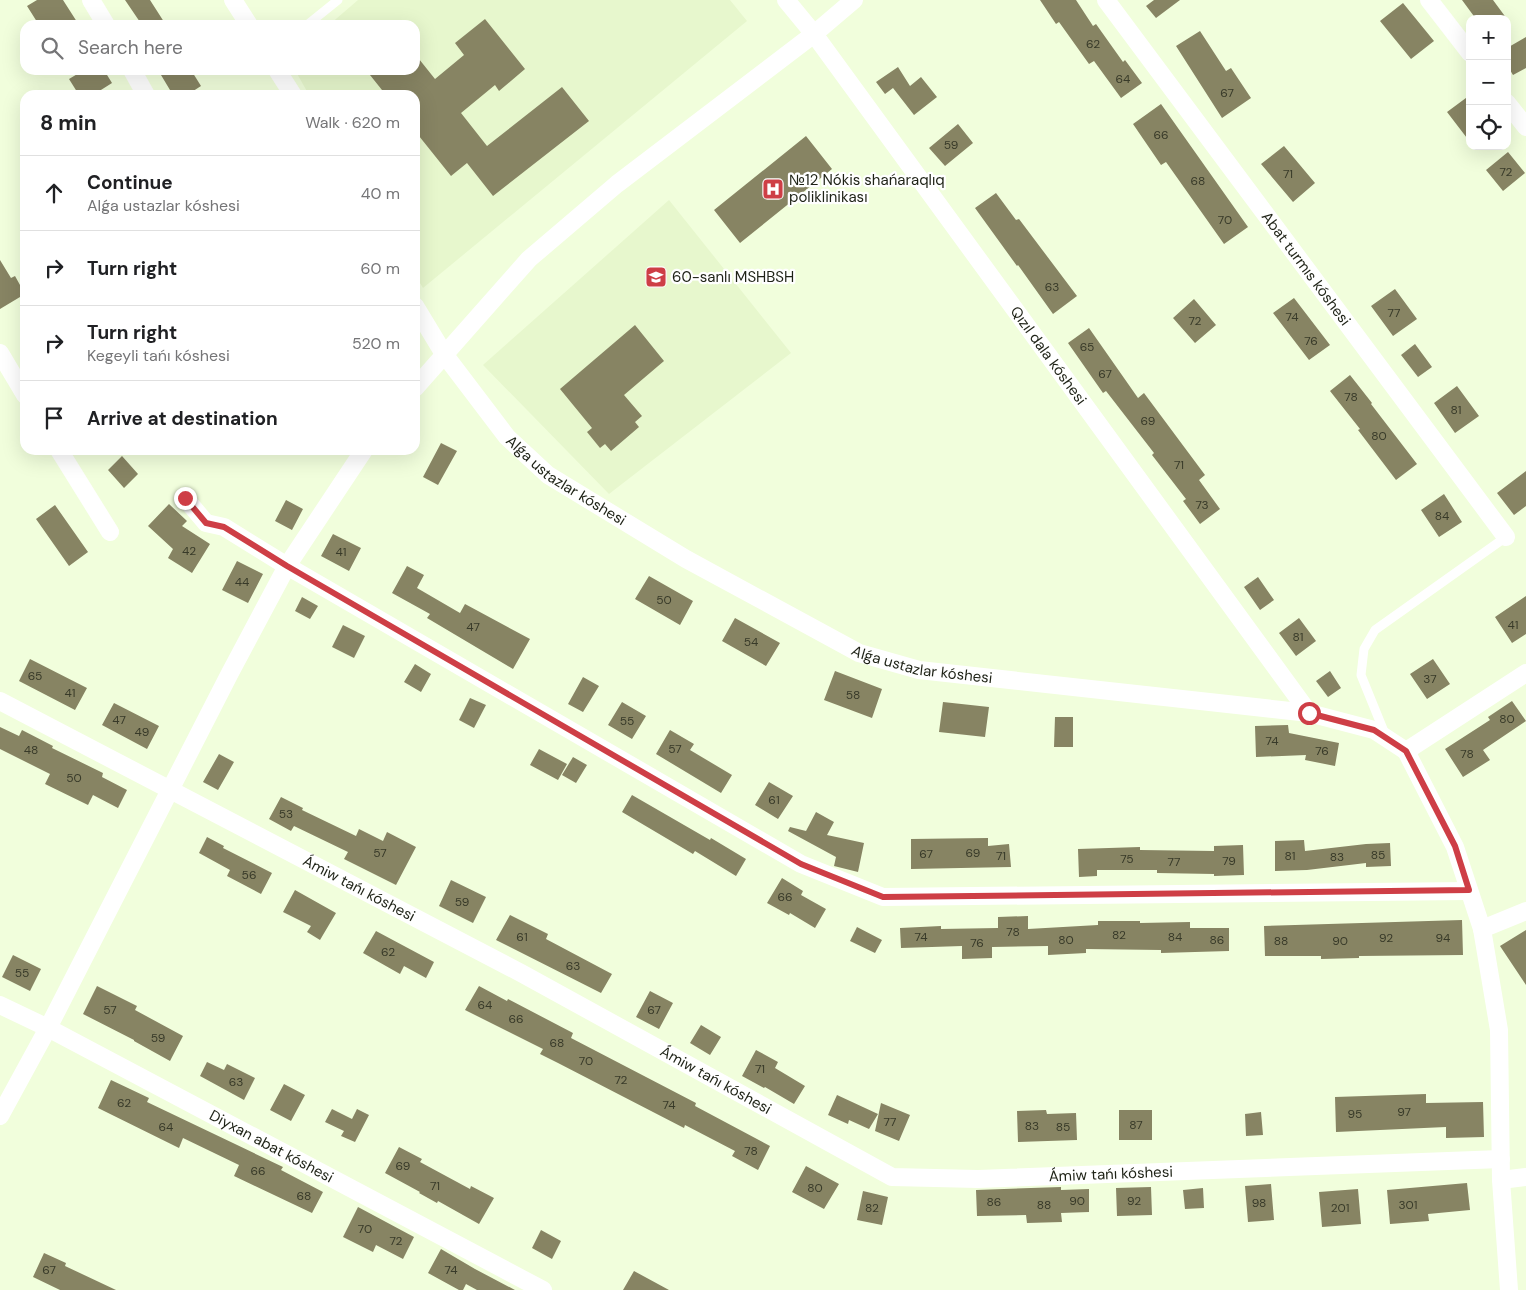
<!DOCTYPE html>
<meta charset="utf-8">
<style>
:root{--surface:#fff;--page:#f6f6f6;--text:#202124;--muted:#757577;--line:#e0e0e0}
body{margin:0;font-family:"DM Sans",sans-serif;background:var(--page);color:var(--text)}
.controls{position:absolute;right:15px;top:15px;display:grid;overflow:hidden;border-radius:10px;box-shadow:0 5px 20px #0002}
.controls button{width:45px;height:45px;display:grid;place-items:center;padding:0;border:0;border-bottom:1px solid var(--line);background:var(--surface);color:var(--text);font:25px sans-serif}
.stop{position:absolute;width:15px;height:15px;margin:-11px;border:4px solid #ce3e46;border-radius:50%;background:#fff}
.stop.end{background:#ce3e46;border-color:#fff;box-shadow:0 1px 5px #0008}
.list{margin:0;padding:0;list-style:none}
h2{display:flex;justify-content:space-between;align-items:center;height:65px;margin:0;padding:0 20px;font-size:21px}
h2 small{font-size:16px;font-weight:400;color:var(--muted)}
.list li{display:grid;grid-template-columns:32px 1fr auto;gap:15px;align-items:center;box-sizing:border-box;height:75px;padding:0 20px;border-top:1px solid var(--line)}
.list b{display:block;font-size:19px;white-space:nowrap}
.list p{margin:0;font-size:16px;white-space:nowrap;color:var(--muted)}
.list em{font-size:16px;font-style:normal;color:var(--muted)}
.icon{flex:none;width:28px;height:28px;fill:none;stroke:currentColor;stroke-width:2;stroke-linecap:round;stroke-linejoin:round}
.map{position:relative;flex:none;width:1526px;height:1290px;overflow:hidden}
.search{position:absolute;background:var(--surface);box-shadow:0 5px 20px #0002;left:20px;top:20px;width:400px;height:55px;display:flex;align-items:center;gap:12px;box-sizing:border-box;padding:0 18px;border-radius:15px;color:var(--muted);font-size:19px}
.panel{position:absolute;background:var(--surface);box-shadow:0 5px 20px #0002;left:20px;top:90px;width:400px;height:365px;border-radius:15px}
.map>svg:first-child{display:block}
.built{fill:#e7f7cd}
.building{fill:#878463}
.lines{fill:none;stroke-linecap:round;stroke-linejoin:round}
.lane{stroke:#fff;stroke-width:9}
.street{stroke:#fff;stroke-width:18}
.route{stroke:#ce3e46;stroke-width:6}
.labels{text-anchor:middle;stroke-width:4.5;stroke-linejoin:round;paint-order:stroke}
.number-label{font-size:12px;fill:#383a29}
.poi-label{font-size:15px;fill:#1e2216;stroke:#fff;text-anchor:start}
.street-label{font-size:15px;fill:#1e2216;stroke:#fff}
</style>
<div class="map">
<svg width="1526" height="1290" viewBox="0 0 1526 1290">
<rect width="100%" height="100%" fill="#f1fedc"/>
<!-- built -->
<path class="built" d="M358,0H730L747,21L423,288L415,275V95H309L295,70H415V25H329Z
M669,200L791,353L609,494L483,365Z"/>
<!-- building -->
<path class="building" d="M37,0H63L79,25H39L27,6Z
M125,0H150L166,25H142Z
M1040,0H1076L1093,26L1096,24L1123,62L1125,60L1142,83L1121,98L1094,61L1089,64L1059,22L1056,24Z
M1154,0H1180L1156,18L1146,6Z
M1462,0H1493L1507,19H1476Z
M1403,3L1434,41L1411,59L1380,21Z
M485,19L525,69L499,91L495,85L461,113L487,146L562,87L589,121L493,196L467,163L451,176L415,131V95H386L366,70H415V54L435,79L464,55L455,43Z
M1200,31L1226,71L1231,68L1251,98L1222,118L1176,46Z
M1526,37V68L1513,75L1507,65V48Z
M898,67L910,86L921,77L937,97L914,115L893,88L885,94L876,82Z
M84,70H104L112,83L93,95H79L69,79Z
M158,70H191L201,86L187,95H173Z
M1470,95V142L1447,112Z
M1161,104L1248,227L1224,244L1166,162L1161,165L1133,124Z
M958,124L973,143L945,166L929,148Z
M806,136L832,169L740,243L714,210Z
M1284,146L1315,183L1293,202L1261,164Z
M1508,152L1525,173L1503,191L1486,170Z
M996,193L1016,220L1019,219L1077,296L1053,314L1018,265L1017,266L975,208Z
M0,260L11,278L15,276L25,294L0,309Z
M1395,289L1417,319L1393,336L1371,306Z
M1294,298L1330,345L1309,360L1273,313Z
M1194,299L1216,325L1195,343L1173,318Z
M635,325L664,361L624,395L642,416L635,422L639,427L611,451L605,444L600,448L587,432L592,428L560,389Z
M1089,328L1138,398L1144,393L1205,475L1199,480L1220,509L1200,524L1183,501L1186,499L1152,455L1154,453L1106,391L1103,393L1068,343Z
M1415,344L1432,367L1418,377L1401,355Z
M1350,375L1372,403L1371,404L1417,464L1396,480L1358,430L1360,429L1330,391Z
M1457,386L1479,416L1455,433L1434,403Z
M441,443L457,451L438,485L423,477Z
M122,456L138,474L124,488L108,470Z
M1526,471V506L1514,515L1497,493Z
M1444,494L1462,522L1439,537L1421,510Z
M286,500L303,509L292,530L275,521Z
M169,504L187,521L182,526L210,544L192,573L168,558L173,549L148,526Z
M55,505L88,552L69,566L36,519Z
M333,534L361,548L349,571L321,556Z
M237,561L263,574L248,603L222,590Z
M407,566L424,575L417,588L460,613L465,604L530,639L513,669L427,618L430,614L392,593Z
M649,576L693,601L680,625L635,599Z
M1258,577L1274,600L1260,610L1244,587Z
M1526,596V634L1512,643L1495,617Z
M302,597L318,606L310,619L295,611Z
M735,618L780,643L766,666L722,641Z
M1299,618L1316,641L1296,656L1279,633Z
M343,625L365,636L354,658L332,647Z
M30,659L87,688L75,710L19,681Z
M1433,659L1450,684L1427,699L1410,674Z
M415,664L431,674L421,692L404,682Z
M835,671L882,689L872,718L824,700Z
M1330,671L1341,688L1328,697L1316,681Z
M583,677L599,686L583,712L568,704Z
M470,698L486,705L474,728L459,720Z
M1512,701L1526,721L1483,750L1490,760L1463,777L1445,749L1490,720L1488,717Z
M622,702L646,716L632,739L608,725Z
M943,702L989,707L985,737L939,732Z
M114,703L159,726L147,749L102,725Z
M1055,717H1073V747H1054Z
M1288,725L1289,733L1339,743L1335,766L1305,760L1306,755L1256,757L1255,726Z
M0,727L19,736L22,730L53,746L52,748L103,773L102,777L127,790L118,808L93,795L88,805L45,784L50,774L0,749Z
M670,730L694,744L690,750L732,775L721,793L656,754Z
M539,749L567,764L558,780L530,765Z
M219,754L234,762L218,790L203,782Z
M573,757L587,765L576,783L562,775Z
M769,782L793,796L778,819L755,805Z
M632,795L710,840L711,838L746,859L736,876L695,851L693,854L622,812Z
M281,797L303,808L302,810L356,836L359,829L383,841L387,832L416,847L396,885L344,859L348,852L294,826L291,831L269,819Z
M816,812L834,822L827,835L864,843L858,872L834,866L836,857L788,831L790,827L806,831Z
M207,837L224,846L223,848L272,873L261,894L227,876L230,870L199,853Z
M988,838V846L1009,844L1011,867L911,869V839Z
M1304,840L1305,851L1366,844L1390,843L1391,866L1366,867V863L1307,870L1275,871V841Z
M1243,845L1244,875L1214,876V874L1157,873V870H1097V876L1079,877L1078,849L1140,847V850L1214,851V846Z
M782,878L803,891L801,895L826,909L815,928L790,913L789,915L767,903Z
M451,880L486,897L473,923L439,906Z
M295,890L336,913L320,940L307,932L311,926L283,912Z
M510,915L548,934L546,939L612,974L601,993L496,940Z
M1028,916V929L1098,925V921H1140V923L1190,922V928H1229V951L1161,953V950L1086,949V953L1048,955V946L992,947V958L962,959V946L901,948L900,928L941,926V929L998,928V917Z
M1462,920L1463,955L1359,956V958L1321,959V956H1265L1264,926Z
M857,927L882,940L875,953L850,941Z
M1526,930V985L1500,946Z
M376,931L434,962L426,978L404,966L400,974L363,953Z
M13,955L41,969L30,991L2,977Z
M97,986L137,1006L135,1010L183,1036L170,1061L134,1041V1040L83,1014Z
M479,986L507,1001L508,999L573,1033L571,1038L696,1103L695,1106L770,1146L758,1170L732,1156L735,1151L685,1125L684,1128L558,1063L540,1054L543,1049L465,1010Z
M650,991L673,1003L659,1029L636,1017Z
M701,1025L721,1037L710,1055L690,1043Z
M756,1050L778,1062L775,1068L805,1086L794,1104L765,1087L764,1088L742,1076Z
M207,1062L224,1070L227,1064L255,1078L244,1100L200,1076Z
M111,1080L149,1098L147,1102L283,1167L281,1170L323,1192L312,1213L234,1176L239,1165L183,1138L179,1148L98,1108Z
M284,1084L305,1095L291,1121L270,1110Z
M1426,1094V1103L1483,1102L1484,1137L1446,1138V1127L1336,1132L1335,1097Z
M837,1095L878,1114L869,1129L849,1120L848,1124L828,1115Z
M881,1103L910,1115L899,1141L875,1131Z
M332,1109L352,1119L357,1109L369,1115L355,1142L341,1136L344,1131L325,1122Z
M1046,1110L1047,1114L1076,1113L1077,1140L1018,1142L1017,1111Z
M1119,1110H1152V1140H1119Z
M1261,1112L1263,1135L1246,1136L1245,1114Z
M399,1147L422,1159L420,1162L470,1189L471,1186L494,1198L479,1224L438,1201L437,1203L419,1193L420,1192L385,1173Z
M806,1166L839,1184L824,1209L792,1192Z
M1467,1183L1470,1210L1428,1214L1429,1221L1390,1224L1387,1190Z
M1271,1184L1274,1220L1248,1222L1245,1186Z
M1061,1187V1190L1089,1189V1212L1061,1213L1062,1222L1027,1223L1026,1215L977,1216L976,1190Z
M1151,1187L1152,1215L1117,1216L1116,1188Z
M1203,1188L1204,1208L1185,1209L1183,1190Z
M1358,1189L1361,1224L1322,1227L1319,1192Z
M863,1191L888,1197L882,1225L857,1220Z
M358,1207L414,1237L403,1259L376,1245L373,1252L343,1237Z
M541,1230L561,1241L552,1259L532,1248Z
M441,1249L475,1269L515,1290H477L466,1284L463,1290H459L428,1273Z
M44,1253L66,1263L65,1266L116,1290H60L33,1277Z
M634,1271L669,1290H623Z"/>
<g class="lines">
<!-- lane -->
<path class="lane" d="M307,25L338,0
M1385,734L1361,675L1364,649L1375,630L1506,537"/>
<!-- street -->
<g class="street">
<path d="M91,0L106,25"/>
<path d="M233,0L249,25"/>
<path id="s1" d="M786,0L814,34L1309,713"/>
<path id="s2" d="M1106,0L1506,537"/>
<path d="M1429,0L1470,53"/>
<path d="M132,70L146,95"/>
<path d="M277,70L293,95"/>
<path d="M1507,103L1526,127"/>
<path id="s3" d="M415,306L444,354L507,437L548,475L686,559L859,653L919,670L1309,713L1374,730L1406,751L1455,847L1482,929L1499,1030L1501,1180L1509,1290"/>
<path d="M0,353L25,395"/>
<path d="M415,388L529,259L617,184L814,34L854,0"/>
<path d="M59,450L110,532"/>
<path d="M185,498L206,523L224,527L287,566L801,864L883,897L1469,891"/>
<path id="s4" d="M0,701L521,973L892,1177L978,1179L1501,1159"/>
<path d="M1406,751L1526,673"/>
<path d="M1482,929L1526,911"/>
<path id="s5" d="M0,1005L48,1028L543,1290"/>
<path d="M0,1116L48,1028L230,673L287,566L364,450"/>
<path d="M1501,1180L1526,1177"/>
</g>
</g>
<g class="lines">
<!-- route -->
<path class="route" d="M185,498L206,523L224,527L287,566L801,864L883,897L1469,890L1455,846L1406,751L1374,730L1309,713"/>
</g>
<!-- icons -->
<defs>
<g id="hospital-square" transform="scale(1.125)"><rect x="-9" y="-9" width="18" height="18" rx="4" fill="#ce3e46" stroke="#fff"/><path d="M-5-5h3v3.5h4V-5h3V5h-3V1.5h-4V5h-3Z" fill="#fff"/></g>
<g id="school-square" transform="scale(1.125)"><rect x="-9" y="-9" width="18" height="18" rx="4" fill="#ce3e46" stroke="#fff"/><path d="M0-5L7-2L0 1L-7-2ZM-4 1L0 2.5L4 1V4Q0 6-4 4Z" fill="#fff"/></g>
</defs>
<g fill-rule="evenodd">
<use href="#hospital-square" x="773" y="189"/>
<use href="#school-square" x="656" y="277"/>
</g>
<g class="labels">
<!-- number labels -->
<g class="number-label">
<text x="1093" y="48">62</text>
<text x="1123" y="83">64</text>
<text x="1227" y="97">67</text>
<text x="1161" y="139">66</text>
<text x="951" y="149">59</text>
<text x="1506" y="176">72</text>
<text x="1288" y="178">71</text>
<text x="1198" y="185">68</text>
<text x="1225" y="224">70</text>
<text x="1052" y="291">63</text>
<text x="1394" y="317">77</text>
<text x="1292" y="321">74</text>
<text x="1195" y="325">72</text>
<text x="1311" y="345">76</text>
<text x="1087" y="351">65</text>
<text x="1105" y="378">67</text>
<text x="1351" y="401">78</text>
<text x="1456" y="414">81</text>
<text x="1148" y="425">69</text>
<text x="1379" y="440">80</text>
<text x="1179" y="469">71</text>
<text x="1202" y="509">73</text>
<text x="1442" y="520">84</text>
<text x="189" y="555">42</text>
<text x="341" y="556">41</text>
<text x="242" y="586">44</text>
<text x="664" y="604">50</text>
<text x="1513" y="629">41</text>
<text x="473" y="631">47</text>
<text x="1298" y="641">81</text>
<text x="751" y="646">54</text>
<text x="35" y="680">65</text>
<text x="1430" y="683">37</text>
<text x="70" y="697">41</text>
<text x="853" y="699">58</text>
<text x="1507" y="723">80</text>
<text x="119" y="724">47</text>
<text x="627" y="725">55</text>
<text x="142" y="736">49</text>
<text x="1272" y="745">74</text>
<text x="675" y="753">57</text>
<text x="31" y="754">48</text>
<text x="1322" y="755">76</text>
<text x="1467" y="758">78</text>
<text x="74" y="782">50</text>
<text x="774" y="804">61</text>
<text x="286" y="818">53</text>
<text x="380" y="857">57</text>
<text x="973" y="857">69</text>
<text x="926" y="858">67</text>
<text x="1378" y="859">85</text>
<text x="1001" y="860">71</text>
<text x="1290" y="860">81</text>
<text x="1337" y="861">83</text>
<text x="1127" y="863">75</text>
<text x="1229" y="865">79</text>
<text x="1174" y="866">77</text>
<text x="249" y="879">56</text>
<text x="785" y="901">66</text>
<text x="462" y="906">59</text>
<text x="1013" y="936">78</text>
<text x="1119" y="939">82</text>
<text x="522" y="941">61</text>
<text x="921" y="941">74</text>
<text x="1175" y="941">84</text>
<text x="1386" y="942">92</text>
<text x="1443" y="942">94</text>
<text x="1066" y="944">80</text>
<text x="1217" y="944">86</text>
<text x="1281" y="945">88</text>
<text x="1340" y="945">90</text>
<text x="977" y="947">76</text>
<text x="388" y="956">62</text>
<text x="573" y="970">63</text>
<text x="22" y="977">55</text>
<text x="485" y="1009">64</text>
<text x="110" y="1014">57</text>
<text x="654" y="1014">67</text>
<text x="516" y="1023">66</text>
<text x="158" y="1042">59</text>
<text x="557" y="1047">68</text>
<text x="586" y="1065">70</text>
<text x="760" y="1073">71</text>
<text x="621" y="1084">72</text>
<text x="236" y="1086">63</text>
<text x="124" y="1107">62</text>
<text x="669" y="1109">74</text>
<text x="1404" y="1116">97</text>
<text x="1355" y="1118">95</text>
<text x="890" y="1126">77</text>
<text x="1136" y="1129">87</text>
<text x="1032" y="1130">83</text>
<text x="166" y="1131">64</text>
<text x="1063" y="1131">85</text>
<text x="751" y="1155">78</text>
<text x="403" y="1170">69</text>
<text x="258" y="1175">66</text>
<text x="435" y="1190">71</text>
<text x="815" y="1192">80</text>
<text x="304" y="1200">68</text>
<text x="1077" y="1205">90</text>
<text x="1134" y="1205">92</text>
<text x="994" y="1206">86</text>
<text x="1259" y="1207">98</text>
<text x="1044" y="1209">88</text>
<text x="1408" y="1209">301</text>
<text x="872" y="1212">82</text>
<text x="1340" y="1212">201</text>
<text x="365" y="1233">70</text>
<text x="396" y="1245">72</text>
<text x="49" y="1274">67</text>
<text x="451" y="1274">74</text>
</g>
<!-- poi labels -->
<g class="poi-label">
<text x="789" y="185">№12 Nókis shańaraqlıq<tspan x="789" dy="17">poliklinikası</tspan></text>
<text x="672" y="282">60-sanlı MSHBSH</text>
</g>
<!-- street labels -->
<g class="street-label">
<text dy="5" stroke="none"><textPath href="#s2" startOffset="335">Abat turmıs kóshesi</textPath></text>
<text dy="5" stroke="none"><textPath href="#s1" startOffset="442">Qızıl dala kóshesi</textPath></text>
<text dy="5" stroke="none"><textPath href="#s3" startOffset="234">Alǵa ustazlar kóshesi</textPath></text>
<text dy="5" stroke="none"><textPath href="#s3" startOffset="639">Alǵa ustazlar kóshesi</textPath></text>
<text dy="5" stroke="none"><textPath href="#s4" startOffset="405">Ámiw tańı kóshesi</textPath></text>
<text dy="5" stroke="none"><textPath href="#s4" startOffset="810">Ámiw tańı kóshesi</textPath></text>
<text dy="5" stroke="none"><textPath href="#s5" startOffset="306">Diyxan abat kóshesi</textPath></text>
<text dy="5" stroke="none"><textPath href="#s4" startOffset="1230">Ámiw tańı kóshesi</textPath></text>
</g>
</g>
</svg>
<div class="controls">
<button>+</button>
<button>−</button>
<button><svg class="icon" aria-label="locate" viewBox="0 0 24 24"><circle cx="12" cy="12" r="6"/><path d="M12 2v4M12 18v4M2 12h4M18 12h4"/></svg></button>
</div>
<div class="stop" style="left:1309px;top:713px"></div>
<div class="stop end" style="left:185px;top:498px"></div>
<div class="search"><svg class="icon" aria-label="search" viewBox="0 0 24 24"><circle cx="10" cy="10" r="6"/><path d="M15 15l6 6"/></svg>Search here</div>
<section class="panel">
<h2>8 min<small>Walk · 620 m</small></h2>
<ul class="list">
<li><svg class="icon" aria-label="ahead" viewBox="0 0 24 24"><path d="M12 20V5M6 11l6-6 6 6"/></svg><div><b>Continue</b><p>Alǵa ustazlar kóshesi</p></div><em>40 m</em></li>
<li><svg class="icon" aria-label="right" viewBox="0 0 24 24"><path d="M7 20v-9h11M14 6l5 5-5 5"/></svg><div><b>Turn right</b></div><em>60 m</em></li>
<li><svg class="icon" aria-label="right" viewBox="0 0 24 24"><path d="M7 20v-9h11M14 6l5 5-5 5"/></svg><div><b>Turn right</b><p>Kegeyli tańı kóshesi</p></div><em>520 m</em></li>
<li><svg class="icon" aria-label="arrive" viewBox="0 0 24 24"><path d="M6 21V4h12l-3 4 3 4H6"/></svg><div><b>Arrive at destination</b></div></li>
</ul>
</section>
</div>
